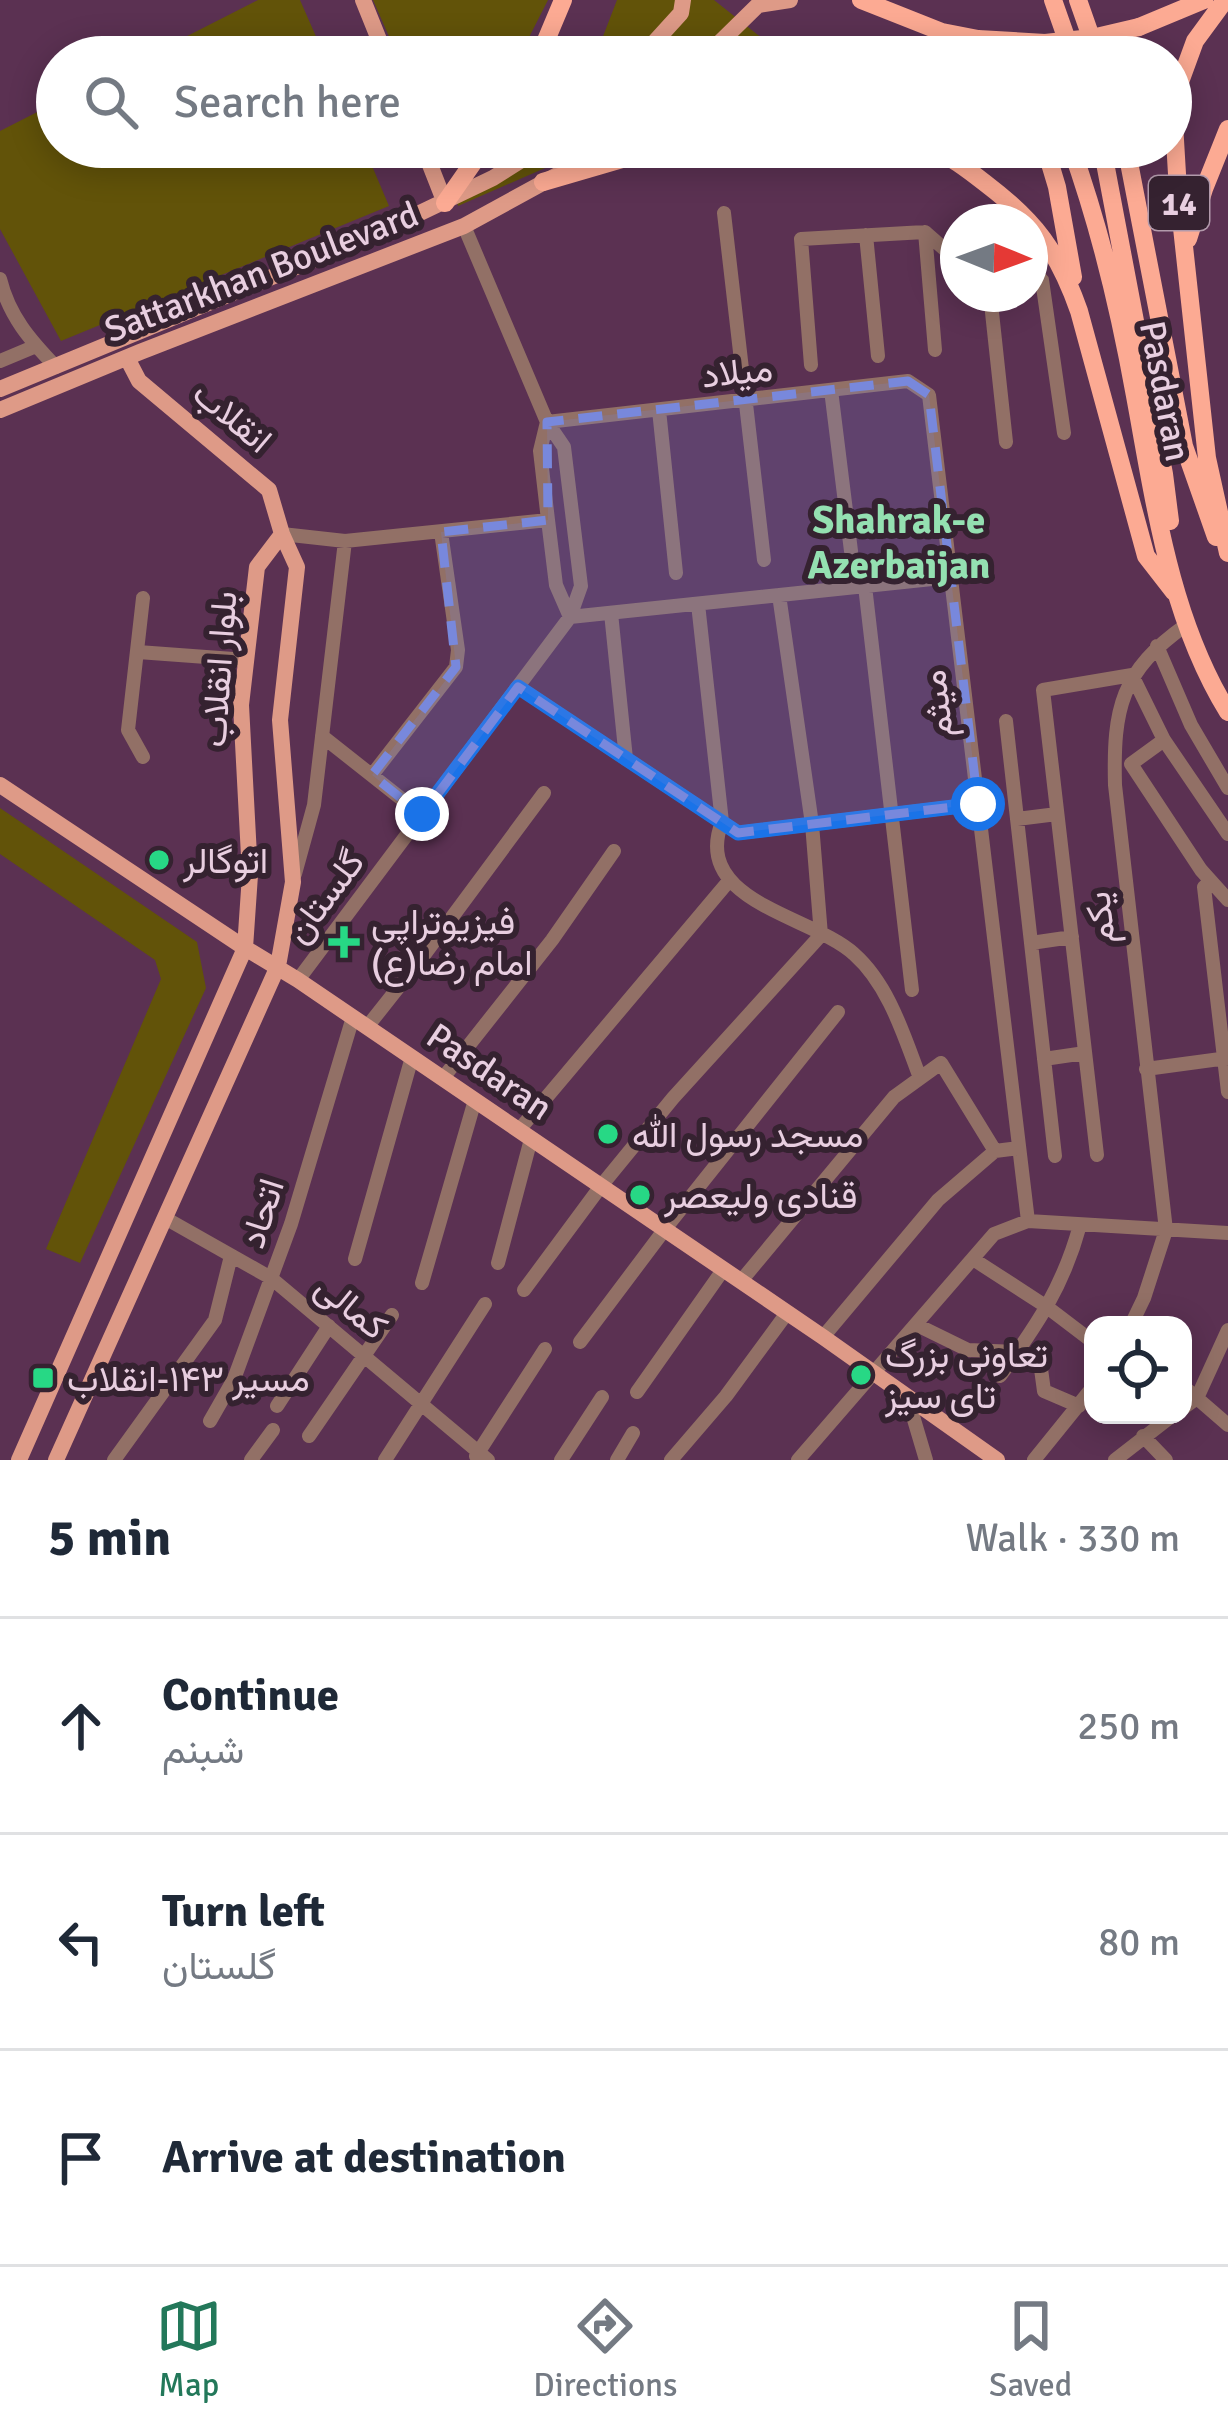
<!DOCTYPE html>
<meta charset="utf-8">
<style>
:root{--surface:#fff;--page:#f6f6f7;--text:#1f2937;--muted:#747a83;--line:#e0e1e3;--accent:#23785a}
body{margin:0;font-family:Signika,Vazirmatn,sans-serif;background:var(--page);color:var(--text)}
.controls{position:absolute;right:36px;bottom:36px;display:grid;overflow:hidden;border-radius:24px;box-shadow:0 6px 30px #0003}
.controls button{width:108px;height:108px;display:grid;place-items:center;padding:0;border:0;border-bottom:3px solid var(--line);background:var(--surface);color:var(--text);font:60px sans-serif}
.compass{position:absolute;left:940px;top:204px;width:108px;height:108px;border-radius:50%;background:var(--surface);box-shadow:0 6px 30px #0003;rotate:91deg}
.stop{position:absolute;width:36px;height:36px;margin:-27px;border:9px solid #1a73e8;border-radius:50%;background:#fff}
.stop.end{background:#1a73e8;border-color:#fff;box-shadow:0 3px 12px #0008}
.list{margin:0;padding:0;list-style:none}
h2{display:flex;justify-content:space-between;align-items:center;height:156px;margin:0;padding:0 48px;font-size:51px}
h2 small{font-size:39px;font-weight:400;color:var(--muted)}
.list li{display:grid;grid-template-columns:78px 1fr auto;gap:36px;align-items:center;box-sizing:border-box;height:216px;padding:0 48px;border-top:3px solid var(--line)}
.list b{display:block;font-size:45px;white-space:nowrap}
.list p{margin:0;font-size:39px;white-space:nowrap;color:var(--muted)}
.list em{font-size:39px;font-style:normal;color:var(--muted)}
.icon{flex:none;width:66px;height:66px;fill:none;stroke:currentColor;stroke-width:2;stroke-linecap:round;stroke-linejoin:round}
.map{position:relative;flex:none;width:1228px;height:1460px;overflow:hidden}
.search{position:absolute;background:var(--surface);box-shadow:0 6px 30px #0003;left:36px;right:36px;top:36px;height:132px;display:flex;align-items:center;gap:30px;box-sizing:border-box;padding:0 42px;border-radius:66px;color:var(--muted);font-size:45px}
.sheet{height:804px;background:var(--surface)}
nav{display:flex;justify-content:space-around;align-items:center;box-sizing:border-box;height:168px;border-top:3px solid var(--line);background:var(--surface);font-size:33px;color:var(--muted)}
nav a{display:grid;justify-items:center;gap:6px}
nav .on{color:var(--accent)}
.map>svg:first-child{display:block}
.green{fill:#625309}
.lines{fill:none;stroke-linecap:round;stroke-linejoin:round}
.minor{stroke:#927066;stroke-width:14}
.major{stroke:#de9a87;stroke-width:16}
.highway{stroke:#fcaa93;stroke-width:18}
.highway-bridge{stroke:#fcaa93;stroke-width:18}
.route{stroke:#1a73e8;stroke-width:15}
.marked{fill:#7888dc;fill-opacity:0.2;stroke:#7888dc;stroke-width:9;stroke-dasharray:24 15;stroke-linejoin:round}
.poi-dot{fill:#27d885;stroke:#352230;stroke-width:4.5}
.labels{text-anchor:middle;stroke-width:12;stroke-linejoin:round;paint-order:stroke}
.shield{fill:#352230;stroke:#b29aab;stroke-width:3}
.shield-label{font-size:33px;font-weight:bold;fill:#e8cee0}
.street-label{font-size:36px;fill:#e8cee0;stroke:#352230}
.poi-label{font-size:36px;fill:#e8cee0;stroke:#352230;text-anchor:start}
.neighbourhood-label{font-size:39px;font-weight:bold;fill:#94e0b1;stroke:#352230}
</style>
<div class="map">
<svg width="1228" height="1460" viewBox="0 0 1228 1460">
<rect width="100%" height="100%" fill="#5b3152"/>
<!-- green -->
<path class="green" d="M258,0H300L325,57H146Z
M373,0H548L519,57H398Z
M617,0H714L758,35L796,57H595Z
M57,102V147H364L389,206L61,341L0,229V131Z
M531,147H593L458,206L456,198Z
M0,808L197,942L206,988L80,1263L46,1249L161,979L155,960L0,854Z"/>
<g class="lines">
<!-- minor -->
<path class="minor" d="M724,213L764,560
M925,232L935,350
M866,235L878,356
M0,279C9,316 30,340 56,367
M1042,280L1064,433
M990,294L1006,442
M0,361L36,346
M811,365L801,239L925,232L958,261
M831,390L851,551
M659,410L676,573
M547,422L908,381L929,395L1028,1221
M547,422L540,451L548,520L556,585L570,617
M282,534L345,541L548,520
M865,586L912,990
M779,595L812,824L821,935
M698,604L722,822C691,902 813,916 854,954C889,985 904,1036 920,1078
M611,613L626,759
M570,617L951,577
M1157,646L1191,725L1228,788
M138,652L247,660
M518,687L738,833L978,804
M1006,721L1055,1156
M322,736L422,815
M1164,740L1131,764L1201,870L1228,900
M143,757L128,730L143,598
M372,775L456,667L458,650L441,532
M1017,819L1057,814
M295,874L314,805L345,541
M1204,887L1228,1092
M1031,943L1072,937
M298,980L570,617L581,586L564,447L547,422L464,226
M367,1027L424,955L544,793
M1044,1059L1085,1053
M1146,1069L1228,1058
M443,1078L552,940L614,851
M519,1130L728,882
M1097,1155L1043,690L1132,675L1164,740L1228,834
M165,1218L271,1278L488,1460
M355,1259L412,1057
M973,1259L1047,1307L1093,1342
M498,1263L531,1139
M741,1281L894,1097L941,1063L995,1151
M422,1283L475,1100
M524,1290L601,1186L673,1098L821,935
M917,1325L968,1350L1017,1352L1041,1369L1044,1391L1079,1406
M1131,1325L1144,1298L1166,1230L1115,785C1113,708 1121,671 1186,625
M823,1337L938,1200L995,1151L1019,1148
M580,1342L665,1229L838,1012
M1000,1376C1037,1325 1063,1287 1080,1225
M1183,1386L1228,1425
M637,1392L723,1270
M907,1396L926,1460
M277,1406L329,1326
M1183,1408L1197,1398L1228,1330
M210,1421L234,1379L291,1224L353,1017
M309,1436L392,1315
M1143,1436L1166,1460
M476,1456L545,1349
M114,1460L215,1320L231,1256
M251,1460L273,1430
M385,1460L485,1304
M561,1460L602,1397
M617,1460L633,1433
M671,1460L726,1396L787,1313
M798,1460L994,1234L1028,1221L1228,1233
M1034,1460L1093,1387
M1115,1460L1173,1415"/>
<!-- major -->
<path class="major" d="M363,0L386,57
M641,57L681,13L683,0
M705,57L758,5L790,0
M423,147L445,203
M0,389L376,234L493,178L542,147
M0,410L140,352L464,226L592,156L603,147
M0,785L245,948L298,980L823,1337L997,1460
M19,1460L245,948L250,875L241,705L257,567L282,534
M56,1460L278,966L293,882L280,720L297,567L282,534L269,490L139,381L127,358"/>
<!-- highway -->
<path class="highway" d="M861,0L942,32L978,39L1045,43
M1053,0L1073,57
M1078,0L1098,57
M1225,0L1195,41L1180,82L1174,123L1178,191L1207,458L1228,553
M1139,27L1204,0
M539,57L563,0
M929,147C950,156 967,169 985,183C1035,221 1058,251 1079,311L1146,556L1174,592
M1045,147L1057,187L1073,277
M1071,147C1100,228 1120,312 1135,396C1155,504 1170,618 1228,712
M1102,147L1164,474L1170,521
M1126,147L1184,446L1216,537
M543,182L663,147
M445,203L484,147
M1188,239L1204,189L1228,129"/>
<!-- highway-bridge -->
<path class="highway-bridge" d="M1045,43L1092,38L1139,27"/>
</g>
<g class="lines">
<!-- route -->
<path class="route" d="M422,814L518,687L738,833L978,804"/>
</g>
<!-- marked area -->
<path class="marked" d="M908,381L929,395L978,804L738,833L518,687L422,815L372,775L456,667L441,532L548,520L547,422Z"/>
<!-- markers -->
<g class="poi-dot">
<circle cx="159" cy="860" r="12"/>
<path d="M338 924h12v12h12v12h-12v12h-12v-12h-12v-12h12z"/>
<circle cx="608" cy="1134" r="12"/>
<circle cx="640" cy="1195" r="12"/>
<circle cx="861" cy="1375" r="12"/>
<rect x="31" y="1366" width="24" height="24" rx="6"/>
</g>
<g class="labels">
<!-- shield labels -->
<rect class="shield" x="1149" y="176" width="60" height="54" rx="9"/>
<g class="shield-label">
<text x="1179" y="215">14</text>
</g>
<!-- street labels -->
<g class="street-label">
<text transform="translate(261 271) rotate(-21)" y="13">Sattarkhan Boulevard</text>
<text transform="translate(737 371) rotate(-6)" y="13">میلاد</text>
<text transform="translate(1166 391) rotate(79)" y="13">Pasdaran</text>
<text transform="translate(233 416) rotate(40)" y="13">انقلاب</text>
<text transform="translate(218 669) rotate(-86)" y="13">بلوار انقلاب</text>
<text transform="translate(936 704) rotate(-97)" y="13">میثم</text>
<text transform="translate(324 896) rotate(-53)" y="13">گلستان</text>
<text transform="translate(1099 918) rotate(-96)" y="13">یکم</text>
<text transform="translate(490 1071) rotate(34)" y="13">Pasdaran</text>
<text transform="translate(261 1213) rotate(-72)" y="13">اتحاد</text>
<text transform="translate(352 1306) rotate(39)" y="13">کمالی</text>
</g>
<!-- poi labels -->
<g class="poi-label">
<text x="183" y="873">اتوگالر</text>
<text x="371" y="934">فیزیوتراپی<tspan x="371" dy="41">امام رضا(ع)</tspan></text>
<text x="632" y="1147">مسجد رسول الله</text>
<text x="664" y="1208">قنادی ولیعصر</text>
<text x="885" y="1367">تعاونی بزرگ<tspan x="885" dy="41">تای سیز</tspan></text>
<text x="67" y="1391">مسیر ۱۴۳-انقلاب</text>
</g>
<!-- neighbourhood labels -->
<g class="neighbourhood-label">
<text x="899" y="533">Shahrak-e<tspan x="899" dy="45">Azerbaijan</tspan></text>
</g>
</g>
</svg>
<div class="controls">
<button><svg class="icon" aria-label="locate" viewBox="0 0 24 24"><circle cx="12" cy="12" r="6"/><path d="M12 2v4M12 18v4M2 12h4M18 12h4"/></svg></button>
</div>
<svg class="compass" viewBox="-18 -18 36 36"><path d="M0-13l5 13h-10z" fill="#e53935"/><path d="M0 13l5-13h-10z" fill="#747a83"/></svg>
<div class="stop" style="left:978px;top:804px"></div>
<div class="stop end" style="left:422px;top:814px"></div>
<div class="search"><svg class="icon" aria-label="search" viewBox="0 0 24 24"><circle cx="10" cy="10" r="6"/><path d="M15 15l6 6"/></svg>Search here</div>
</div>
<section class="sheet">
<h2>5 min<small>Walk · 330 m</small></h2>
<ul class="list">
<li><svg class="icon" aria-label="ahead" viewBox="0 0 24 24"><path d="M12 20V5M6 11l6-6 6 6"/></svg><div><b>Continue</b><p>شبنم</p></div><em>250 m</em></li>
<li><svg class="icon" aria-label="left" viewBox="0 0 24 24"><path d="M17 20v-9H6M10 6l-5 5 5 5"/></svg><div><b>Turn left</b><p>گلستان</p></div><em>80 m</em></li>
<li><svg class="icon" aria-label="arrive" viewBox="0 0 24 24"><path d="M6 21V4h12l-3 4 3 4H6"/></svg><div><b>Arrive at destination</b></div></li>
</ul>
</section>
<nav>
<a class="on"><svg class="icon" aria-label="map" viewBox="0 0 24 24"><path d="M3 6l6-2 6 2 6-2v14l-6 2-6-2-6 2zM9 4v14M15 6v14"/></svg>Map</a>
<a><svg class="icon" aria-label="directions" viewBox="0 0 24 24"><path d="M12 3l9 9-9 9-9-9zM9 14v-3h6M13 9l2 2-2 2"/></svg>Directions</a>
<a><svg class="icon" aria-label="saved" viewBox="0 0 24 24"><path d="M7 4h10v16l-5-4-5 4z"/></svg>Saved</a>
</nav>
